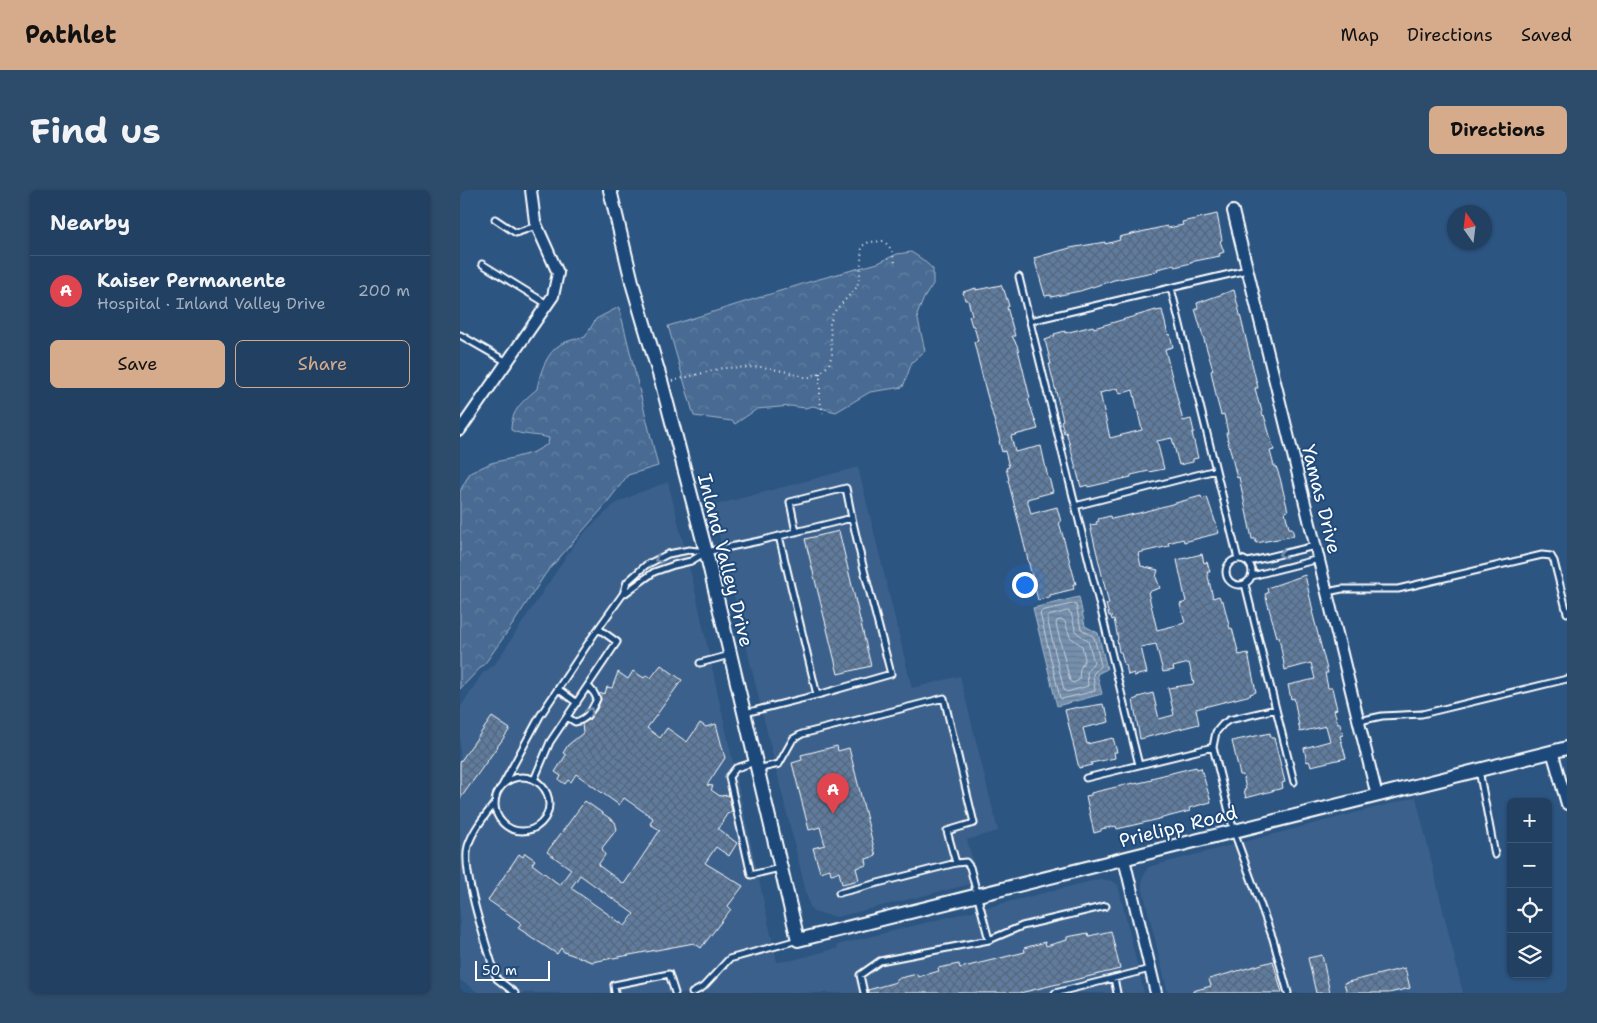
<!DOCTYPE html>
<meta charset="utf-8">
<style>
:root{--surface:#214062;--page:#2d4b6b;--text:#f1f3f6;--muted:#a2afbe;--line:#3e5977;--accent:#d6ab8b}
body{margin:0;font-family:"Shantell Sans",sans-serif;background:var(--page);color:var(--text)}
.controls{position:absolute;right:15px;bottom:15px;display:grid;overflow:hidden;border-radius:8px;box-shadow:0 1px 4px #0004}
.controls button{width:45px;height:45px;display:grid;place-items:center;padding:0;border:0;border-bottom:1px solid var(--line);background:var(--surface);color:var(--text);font:25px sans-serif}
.compass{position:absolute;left:987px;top:15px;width:45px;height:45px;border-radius:50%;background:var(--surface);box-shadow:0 1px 4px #0004;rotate:346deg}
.scale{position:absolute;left:15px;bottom:12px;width:75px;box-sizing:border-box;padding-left:5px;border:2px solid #fff;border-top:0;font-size:14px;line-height:18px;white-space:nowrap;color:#fff;-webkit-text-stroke:4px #1f4a7a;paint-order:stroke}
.you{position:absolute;left:564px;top:394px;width:18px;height:18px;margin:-12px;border:4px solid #fff;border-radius:50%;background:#1a73e8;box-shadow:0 0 0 8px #1a73e833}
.badge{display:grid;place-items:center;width:32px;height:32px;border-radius:50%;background:var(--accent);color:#fff;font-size:16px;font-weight:700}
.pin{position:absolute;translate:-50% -41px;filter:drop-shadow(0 1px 2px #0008)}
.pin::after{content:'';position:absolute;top:26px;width:18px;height:15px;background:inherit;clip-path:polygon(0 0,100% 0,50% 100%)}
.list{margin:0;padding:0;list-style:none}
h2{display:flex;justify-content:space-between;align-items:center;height:65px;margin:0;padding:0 20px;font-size:21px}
h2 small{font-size:16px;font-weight:400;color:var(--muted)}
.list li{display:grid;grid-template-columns:32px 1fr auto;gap:15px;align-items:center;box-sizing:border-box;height:70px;padding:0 20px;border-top:1px solid var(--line)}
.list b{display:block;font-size:19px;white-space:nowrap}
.list p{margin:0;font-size:16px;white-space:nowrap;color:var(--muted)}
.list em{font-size:16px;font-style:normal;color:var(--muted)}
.actions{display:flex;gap:10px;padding:15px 20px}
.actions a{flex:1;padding:11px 0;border:1px solid var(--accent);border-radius:8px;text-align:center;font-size:18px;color:var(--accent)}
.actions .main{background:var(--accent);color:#111}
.icon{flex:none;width:28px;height:28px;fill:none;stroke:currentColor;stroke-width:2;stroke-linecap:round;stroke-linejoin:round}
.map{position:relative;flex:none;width:1107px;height:803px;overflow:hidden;border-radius:8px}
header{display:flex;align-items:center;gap:30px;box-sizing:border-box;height:70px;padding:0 25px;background:var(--accent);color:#111}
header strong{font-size:24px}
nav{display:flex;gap:28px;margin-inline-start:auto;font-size:18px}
.intro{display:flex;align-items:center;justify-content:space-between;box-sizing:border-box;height:120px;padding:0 30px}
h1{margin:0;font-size:35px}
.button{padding:12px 22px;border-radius:8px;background:var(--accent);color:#111;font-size:18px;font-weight:700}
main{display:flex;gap:30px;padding:0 30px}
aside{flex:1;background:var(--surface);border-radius:8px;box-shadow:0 1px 4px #0004}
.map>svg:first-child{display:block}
.built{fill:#3b618b}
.forest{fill:url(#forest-crowns);stroke:#a4b5c8}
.water{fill:url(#water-rules);stroke:#acbcce}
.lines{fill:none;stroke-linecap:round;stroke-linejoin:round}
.shore{stroke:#c7d2de;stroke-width:1}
.building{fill:url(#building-cross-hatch);stroke:#fff;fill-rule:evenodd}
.service-casing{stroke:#fff;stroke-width:9}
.minor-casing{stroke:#fff;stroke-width:14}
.tertiary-casing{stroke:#fff;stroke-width:16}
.path{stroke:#fff;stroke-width:2;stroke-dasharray:1 4;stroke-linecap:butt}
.service{stroke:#1f4a7a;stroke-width:5}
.minor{stroke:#1f4a7a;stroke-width:10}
.tertiary{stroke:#1f4a7a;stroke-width:12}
.oneway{stroke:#7992af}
.labels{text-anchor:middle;stroke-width:4;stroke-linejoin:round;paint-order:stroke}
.street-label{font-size:19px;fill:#fff;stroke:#1f4a7a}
</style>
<header>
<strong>Pathlet</strong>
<nav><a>Map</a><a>Directions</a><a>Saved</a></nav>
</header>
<div class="intro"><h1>Find us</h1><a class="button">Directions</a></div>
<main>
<aside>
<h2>Nearby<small></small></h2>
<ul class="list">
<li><span class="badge" style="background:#e0444e">A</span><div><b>Kaiser Permanente</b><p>Hospital · Inland Valley Drive</p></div><em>200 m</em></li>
</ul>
<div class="actions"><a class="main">Save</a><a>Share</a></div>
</aside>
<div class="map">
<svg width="1107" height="803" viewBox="0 0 1107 803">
<defs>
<pattern id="forest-crowns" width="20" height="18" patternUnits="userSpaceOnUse" patternTransform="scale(1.25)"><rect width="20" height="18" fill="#486b92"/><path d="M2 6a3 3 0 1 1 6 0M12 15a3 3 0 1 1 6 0" fill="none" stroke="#6381a2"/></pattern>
<pattern id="water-rules" width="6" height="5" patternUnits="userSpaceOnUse" patternTransform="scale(1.25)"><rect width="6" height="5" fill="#748fad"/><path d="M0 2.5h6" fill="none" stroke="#66788b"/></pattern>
<pattern id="building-cross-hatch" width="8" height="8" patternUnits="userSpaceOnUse" patternTransform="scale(1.25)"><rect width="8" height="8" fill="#5e7c9f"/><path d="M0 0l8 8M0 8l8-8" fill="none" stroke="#56667a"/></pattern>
</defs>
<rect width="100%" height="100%" fill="#2c5582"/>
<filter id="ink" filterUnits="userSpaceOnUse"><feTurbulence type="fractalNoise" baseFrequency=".02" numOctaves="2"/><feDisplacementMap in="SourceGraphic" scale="10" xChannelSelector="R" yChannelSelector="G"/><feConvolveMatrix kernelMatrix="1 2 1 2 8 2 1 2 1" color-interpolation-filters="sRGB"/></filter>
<g filter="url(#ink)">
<!-- built -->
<path class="built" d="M398,277L452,498L500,486L538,641L507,650L519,692L377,727L353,722L349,714L252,316Z
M208,292L235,400L317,772L333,770L378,758L377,755L640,689L652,691L658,695L684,803H19L0,790V518L22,484L35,474L113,356L129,338L155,314L178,303Z
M956,607L1003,803H708L682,696V689L688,677Z"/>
<!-- forest -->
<path class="forest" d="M451,62L462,69L473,79V94L464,108L457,125L465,161L452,172L443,197L410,202L376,222L353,216L345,218L331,216L297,219L275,234L272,231L234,226L208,136L352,91L418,73L437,64Z
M159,117L198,276L168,285L142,319L86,383L53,434L26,472L0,499V301L10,283L31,273L53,268L74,262L88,254L89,248C75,244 63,246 51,240C51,220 63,211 77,199C80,183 86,163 101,154C108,150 118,149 125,147L136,129Z"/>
<!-- water -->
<path class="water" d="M619,407L625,436L638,443L647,479L637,484L642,504L597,516L573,418Z"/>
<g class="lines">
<!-- shore -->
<path class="shore" d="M613,414L616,415L621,439L634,447L641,475L633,484L635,501L602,509L600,508L580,423L582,421Z
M608,421L611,423L616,442L628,451L634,472L627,482L628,496L607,502L604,500L587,428L589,426Z
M603,430L605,432L610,447L622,456L625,469L620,479L619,490L613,493L610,491L596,434L597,431Z"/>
</g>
<!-- building -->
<path class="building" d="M757,24L762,50L760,51L764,62L759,64L760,66L730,72L731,73L715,77L714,75L697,79L698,81L654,90L620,101L591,107V105L585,106L574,68L610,58L645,52V54L660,50L659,47L707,36L708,38L723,35L722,32Z
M541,95L543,100H544L549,116L547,117L555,146H552L557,155L570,208L568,209L578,239L551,246L555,262L581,256L588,288H589L593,302L567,309L571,324L597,317L601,332H599L616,394H613L614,399L590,405V407L578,410L548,290H549L546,278L549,277L545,261L542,262L539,251H540L526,201L514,152L518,151L514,136H512L509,126L512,125L508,110H505L503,102L516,98V100Z
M774,100L798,198H795L799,214H800L803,226L804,225L814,260L810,261L814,276H816L820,288L828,321L825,322L829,338H832L834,346L796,353L795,349H792L779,287L777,288L766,243H768L766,234L764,224L761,225L757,210L751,181L753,180L735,119L738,118L737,113Z
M696,120V121L702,120L708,145L710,144L713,157L705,159L723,231L731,229L734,242L732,243L738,268L733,269V272L719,275L712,248L697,251L704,279L689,282V281L671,285V287L628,297L627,295L621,297L607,245L606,242L604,243L601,231L603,230L589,174H591L585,150L591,148V146H595L594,144L605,141V143L633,136L634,138ZM658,198L660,204L673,200L682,240L650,248L640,203Z
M741,306L742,309L747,307L759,343L724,352L723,349L708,353L709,356L678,363L681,376L698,380L696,387L700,398L688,402L697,440L725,433L720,414L726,412L717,370L742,364L744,373L747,372L750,382H747L753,408L759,406L761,411H763L770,439L772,438L779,465L788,463L796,502L790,504L791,505L736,519L739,534L680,549L673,510L678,508V507L693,503L699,529L714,525L708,498L734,494L729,473L713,477L714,480L703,482L696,454L681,457L687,483L674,486V483L668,485L666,475H664L661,462H659L657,450L658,449L654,429L652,430L651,426H649L646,414H649L630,335L637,334L636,332L639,331L638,329L650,326L651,329L679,323Z
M379,341L411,476L378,484L345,349Z
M845,385L853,421H852L868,483H865L868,498H872L877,519L874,520L878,534H880L883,545L880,546L886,568L851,576L849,571L847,572L844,558L870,551L866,536L840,542L834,508L831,509L828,495L855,489L851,473L825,480L819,447H817L805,404L808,403L807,398Z
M201,475L222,490L187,538L200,548L207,538L227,552L240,533L246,537L256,534L265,568L247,595L253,596L251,600L260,606L269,605L272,622L267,624L258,639L277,653L269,666L256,657L245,673L283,696L268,716L271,719L241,758L234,753L132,772L104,762L101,758L97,764L58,738L61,733L28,710L59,664L63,667L65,663L75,670L72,674L100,695L111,679L87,662L125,611L155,632L157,639L142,658L145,665L138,675L164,694L200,640L190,634L193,628L164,608L159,615L116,584L111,592L108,590L105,594L99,590L101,586L95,582L106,565L103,563L108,555L123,543L122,534L129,530L137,519L141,509L139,504L145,503L147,497L152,498L158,482L168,489L173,481L184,488L186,485L191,488ZM120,685L174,724L165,736L111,698Z
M643,514L644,518H646L649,532L623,538L627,554L653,548L657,562H654L655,568L631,573L632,575L619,578L605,520L618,517V518Z
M32,527L50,539L0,609V572Z
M810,543L811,548H814L825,592L822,593L823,598L786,608L784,600L786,599L783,585H780L772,551Z
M377,556L378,561L389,558L416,666L406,669L407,675L396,678L399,690L382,694L379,682L371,684L370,679L360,682L353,658L365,655L360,637L349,640L332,573L342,570L341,565Z
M736,577L737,579L741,578L751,612L729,618L730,621L691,631L657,639L656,636L641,639V641L634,643L626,606L631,605V603L673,593L674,594L692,590L691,588Z
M651,741L660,779L560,803H408V800L436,792V789L457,784L458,787L479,781L478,778L499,774L500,778L565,762L564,758L585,752L586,756L607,750V747L628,743L629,746Z
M862,765L870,803H856L848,768Z
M813,771L822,803H733V801L751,796L749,789Z
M945,778L950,798L929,803H887L884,793Z"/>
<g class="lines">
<!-- service casing -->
<g class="service-casing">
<path id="service" d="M35,29L56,43L76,36
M22,74L87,114
M559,87L679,575
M711,98L778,369
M570,131L787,80
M0,145L47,172
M615,316L756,280
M336,342L330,312L386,298L392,328
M319,346L357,505
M766 382a13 13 0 1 1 26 0a13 13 0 1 1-26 0Z
M788,372L855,356
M792,386L859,369
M785,394L834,592
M867,402L882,399H938L1082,365L1091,366L1094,371L1107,423
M164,404L194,382L214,375L231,371L244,363
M240,473L270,465
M98,499L117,513
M816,519L769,530L763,534L756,542L753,557L774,642L813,749L828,803
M107,527L115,532C128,529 131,521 137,509L134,503L128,496
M899,531L922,526L962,524L1107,489
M295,572L276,578L269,587L291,685L320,678
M297,579L319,574L333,549L342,544L484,508L514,633L487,641L496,673L506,672L510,677L529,750
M1019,580L1035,665
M35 614a27 27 0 1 1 54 0a27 27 0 1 1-54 0Z
M626,588L753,557
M74,590L90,552L157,452L139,439
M42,596L80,526L133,446L163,404L167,392L186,375L208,364L229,360L246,362L299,351L392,328L403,376L431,484L361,504L285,523
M34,614C24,627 13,640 8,656C1,680 26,754 34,780L37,789L55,803
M379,703L496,673
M654,788L657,803
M155,803L154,795L209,784L215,803
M232,803L243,797L269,769L338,750
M404,803L400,785L420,771L529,750L562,736L646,716
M595,803L690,779"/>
</g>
<!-- minor casing -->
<g class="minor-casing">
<path id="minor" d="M773,21L917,606
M0,240L93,106L98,83L75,32L71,0
M1092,561L1107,614
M664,669L696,803"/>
</g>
<!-- tertiary casing -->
<g class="tertiary-casing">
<path id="tertiary" d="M150,0L173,96L202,194L246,362L338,750L1107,558"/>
</g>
<!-- path -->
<path class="path" d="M360,183V211L363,223
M212,191L262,178L302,177L328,182L347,188L360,183L369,175L372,164L370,134L373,123L397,97L400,85L402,56L409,52L424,51L431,59L435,72"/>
<!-- service -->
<use href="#service" class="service"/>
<!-- minor -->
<use href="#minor" class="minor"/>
<!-- tertiary -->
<use href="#tertiary" class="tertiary"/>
</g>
<!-- one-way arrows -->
<defs><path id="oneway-chevron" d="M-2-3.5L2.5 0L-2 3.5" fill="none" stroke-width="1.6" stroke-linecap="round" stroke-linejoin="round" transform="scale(1.25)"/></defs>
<g class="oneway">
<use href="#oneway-chevron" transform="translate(822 364) rotate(167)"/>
<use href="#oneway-chevron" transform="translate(198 369) rotate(155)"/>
<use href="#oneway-chevron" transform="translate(130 521) rotate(-58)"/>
</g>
</g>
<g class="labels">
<!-- street labels -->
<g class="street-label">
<text transform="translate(862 309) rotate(76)" y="7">Yamas Drive</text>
<text transform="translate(266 370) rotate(76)" y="7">Inland Valley Drive</text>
<text transform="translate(718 636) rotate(-14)" y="7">Prielipp Road</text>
</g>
</g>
</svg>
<div class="controls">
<button>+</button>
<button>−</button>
<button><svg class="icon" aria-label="locate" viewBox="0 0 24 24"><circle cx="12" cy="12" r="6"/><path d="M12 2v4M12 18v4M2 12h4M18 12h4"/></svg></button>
<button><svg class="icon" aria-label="layers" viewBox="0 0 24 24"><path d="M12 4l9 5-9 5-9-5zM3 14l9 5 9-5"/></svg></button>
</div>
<svg class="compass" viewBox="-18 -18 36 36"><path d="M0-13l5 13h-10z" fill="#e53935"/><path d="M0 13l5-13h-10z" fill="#a2afbe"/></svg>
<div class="scale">50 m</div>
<div class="you"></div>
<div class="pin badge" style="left:373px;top:624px;background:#e0444e">A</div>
</div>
</main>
